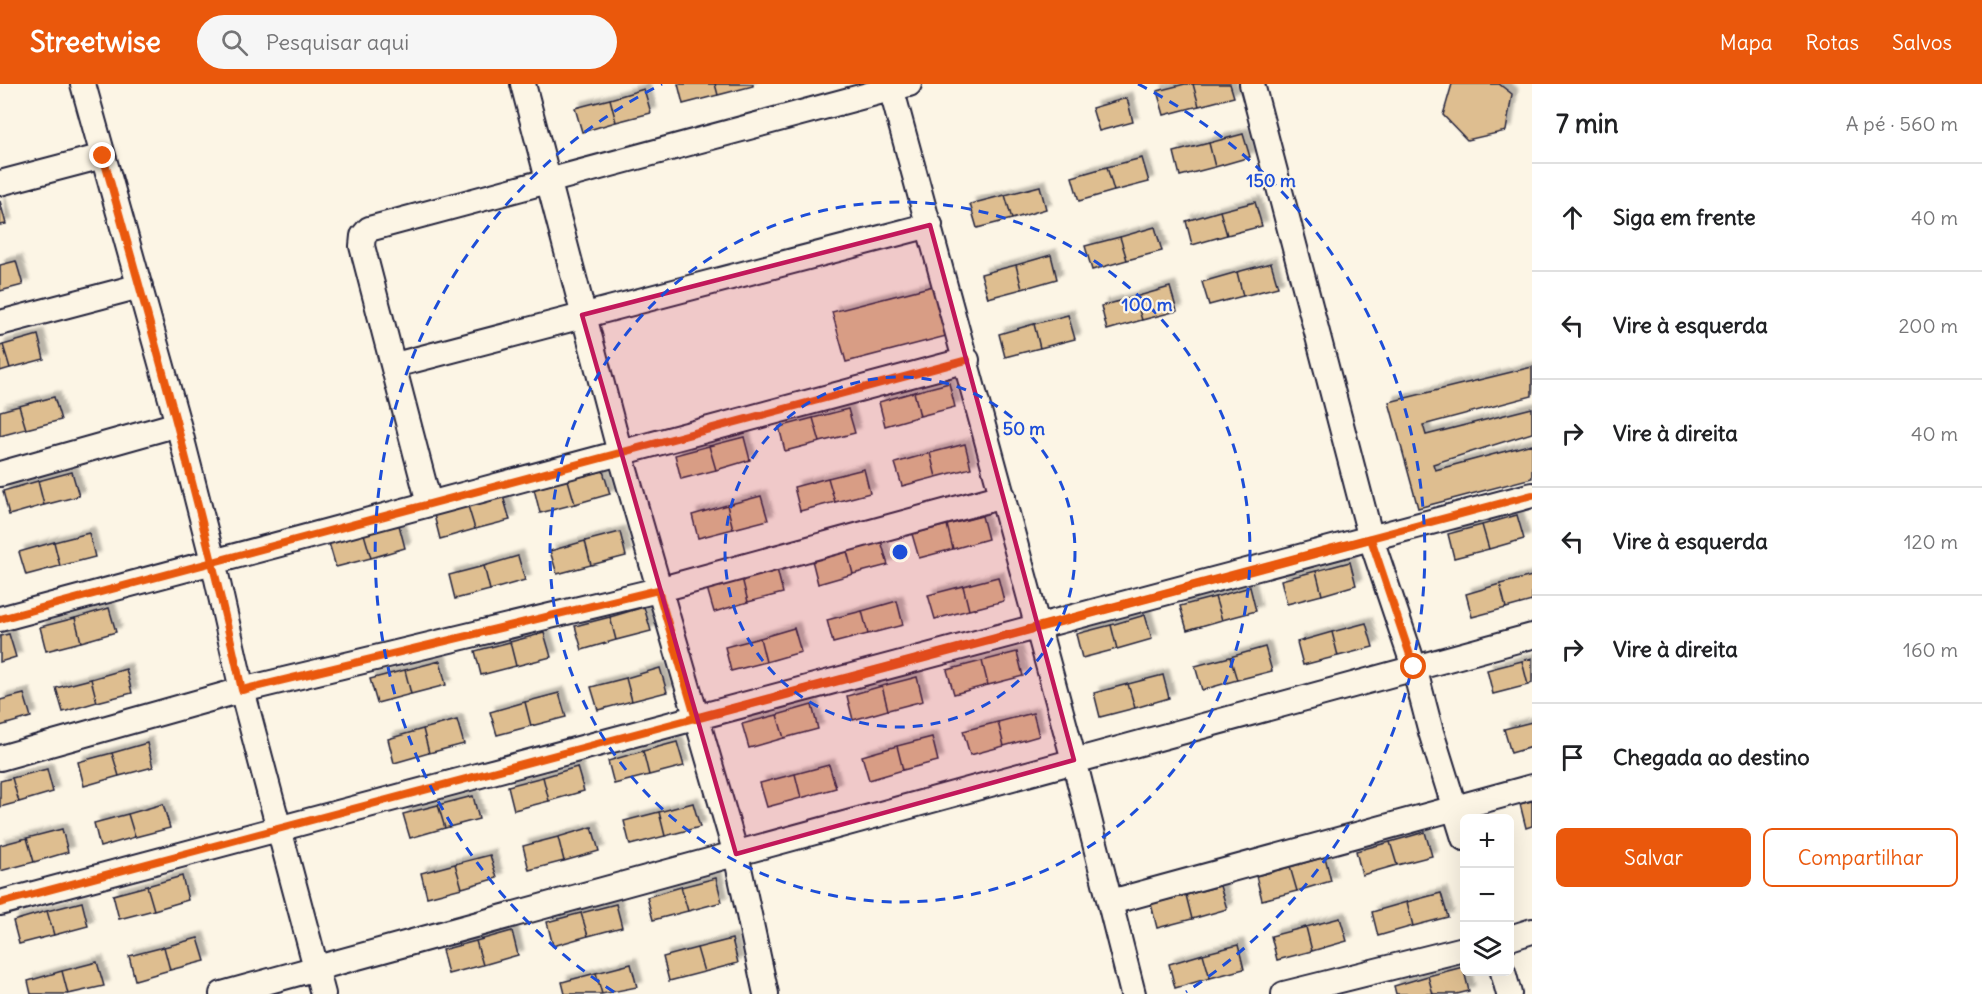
<!DOCTYPE html>
<html lang="pt">
<meta charset="utf-8">
<style>
:root{--surface:#fff;--page:#f6f6f6;--text:#202124;--muted:#757577;--line:#e0e0e0;--accent:#ea580c}
body{margin:0;font-family:Delius,sans-serif;background:var(--page);color:var(--text)}
.controls{position:absolute;right:18px;bottom:18px;display:grid;overflow:hidden;border-radius:9px;box-shadow:0 6px 24px #0002}
.controls button{width:54px;height:54px;display:grid;place-items:center;padding:0;border:0;border-bottom:2px solid var(--line);background:var(--surface);color:var(--text);font:30px sans-serif}
.stop{position:absolute;width:18px;height:18px;margin:-14px;border:4px solid #ea580c;border-radius:50%;background:#fff}
.stop.end{background:#ea580c;border-color:#fff;box-shadow:0 2px 6px #0008}
.list{margin:0;padding:0;list-style:none}
h2{display:flex;justify-content:space-between;align-items:center;height:78px;margin:0;padding:0 24px;font-size:26px}
h2 small{font-size:20px;font-weight:400;color:var(--muted)}
.list li{display:grid;grid-template-columns:39px 1fr auto;gap:18px;align-items:center;box-sizing:border-box;height:108px;padding:0 24px;border-top:2px solid var(--line)}
.list b{display:block;font-size:22px;white-space:nowrap}
.list em{font-size:20px;font-style:normal;color:var(--muted)}
.actions{display:flex;gap:12px;padding:18px 24px}
.actions a{flex:1;padding:14px 0;border:2px solid var(--accent);border-radius:9px;text-align:center;font-size:21px;color:var(--accent)}
.actions .main{background:var(--accent);color:#fff}
.icon{flex:none;width:33px;height:33px;fill:none;stroke:currentColor;stroke-width:2;stroke-linecap:round;stroke-linejoin:round}
.map{position:relative;flex:none;width:1532px;height:910px;overflow:hidden}
header{display:flex;align-items:center;gap:36px;box-sizing:border-box;height:84px;padding:0 30px;background:var(--accent);color:#fff}
header strong{font-size:28px}
nav{display:flex;gap:33px;margin-inline-start:auto;font-size:21px}
.search{width:420px;height:54px;background:var(--page);display:flex;align-items:center;gap:15px;box-sizing:border-box;padding:0 21px;border-radius:33px;color:var(--muted);font-size:22px}
main{display:flex}
aside{flex:1;background:var(--surface)}
.map>svg:first-child{display:block}
.building{fill:#debe90;stroke:#22223b;stroke-width:1.5;filter:url(#shadow)}
.lines{fill:none;stroke-linecap:round;stroke-linejoin:round}
.street-casing{stroke:#22223b;stroke-width:28}
.street{stroke:#fcf5e5;stroke-width:24}
.cycleway-casing{stroke:#fcf5e5;stroke-width:11}
.cycleway{stroke:#e8590c;stroke-width:8}
.route{stroke:#ea580c;stroke-width:8}
.marked{fill:#c2185b;fill-opacity:0.2;stroke:#c2185b;stroke-width:4.5;stroke-linejoin:round}
.ring{fill:none;stroke:#1d4ed8;stroke-width:3;stroke-dasharray:10 8}
.centre{fill:#1d4ed8;stroke:#fcf5e5;stroke-width:3}
.ring-label{font-size:18px;text-anchor:middle;font-weight:bold;fill:#1d4ed8;stroke:#fcf5e5;stroke-width:4.5;stroke-linejoin:round;paint-order:stroke}
</style>
<header>
<strong>Streetwise</strong>
<div class="search"><svg class="icon" aria-label="search" viewBox="0 0 24 24"><circle cx="10" cy="10" r="6"/><path d="M15 15l6 6"/></svg>Pesquisar aqui</div>
<nav><a>Mapa</a><a>Rotas</a><a>Salvos</a></nav>
</header>
<main>
<div class="map">
<svg width="1532" height="910" viewBox="0 0 1532 910">
<defs>
<filter id="shadow"><feDropShadow dx="5.5" dy="-5.5" stdDeviation="1.5" flood-color="#0004"/></filter>
</defs>
<rect width="100%" height="100%" fill="#fcf5e5"/>
<filter id="ink" filterUnits="userSpaceOnUse"><feTurbulence type="fractalNoise" baseFrequency=".0167" numOctaves="2"/><feDisplacementMap in="SourceGraphic" scale="12" xChannelSelector="R" yChannelSelector="G"/><feConvolveMatrix kernelMatrix="1 2 1 2 8 2 1 2 1" color-interpolation-filters="sRGB"/></filter>
<g filter="url(#ink)">
<!-- building -->
<path class="building" d="M678,0H715L718,11L683,20Z
M715,0H753V2L718,11Z
M1185,0H1193L1199,22L1164,31L1157,7Z
M1193,0H1230L1234,13L1199,22Z
M1452,0H1499L1512,10L1506,47L1467,56L1443,31Z
M644,5L651,29L616,38L610,15Z
M1127,14L1133,38L1099,47L1092,24Z
M610,15L616,38L582,48L575,24Z
M1243,50L1250,73L1215,83L1209,59Z
M1209,59L1215,83L1180,92L1174,68Z
M1142,74L1149,98L1114,107L1107,83Z
M1107,83L1114,107L1079,117L1072,93Z
M1040,102L1046,125L1012,135L1005,111Z
M1005,111L1012,135L977,144L970,120Z
M0,117L6,140L0,141Z
M1255,118L1262,142L1227,151L1220,127Z
M1220,127L1227,151L1192,161L1186,137Z
M1155,143L1162,167L1127,176L1120,153Z
M1120,153L1127,176L1092,186L1085,162Z
M1051,171L1057,195L1022,205L1016,181Z
M16,177L23,201L0,207V181Z
M1271,179L1278,203L1243,212L1237,188Z
M1016,181L1022,205L988,214L981,190Z
M1237,188L1243,212L1209,221L1202,198Z
M937,201L950,251L846,278L832,228Z
M1170,203L1177,227L1142,236L1135,213Z
M1135,213L1142,236L1107,246L1101,222Z
M1068,231L1075,255L1040,264L1034,240Z
M1034,240L1040,264L1005,273L999,250Z
M38,251L44,275L10,284L3,261Z
M3,261L10,284L0,287V262Z
M1532,283V312L1423,341L1426,351L1532,324V349L1433,380L1435,386L1532,360V394L1418,424L1389,318Z
M949,299L955,323L920,332L914,308Z
M914,308L920,332L885,342L879,318Z
M54,313L61,336L26,345L19,322Z
M19,322L26,345L0,352V327Z
M848,325L855,349L820,358L813,334Z
M813,334L820,358L785,367L779,343Z
M744,353L750,376L716,386L709,362Z
M965,360L971,384L936,393L930,369Z
M709,362L716,386L681,395L675,371Z
M930,369L936,393L902,402L895,379Z
M864,385L870,409L835,418L828,394Z
M603,387L610,410L575,420L568,396Z
M72,388L79,412L44,421L38,397Z
M828,394L835,418L800,427L794,403Z
M568,396L575,420L540,429L534,405Z
M38,397L44,421L9,431L3,407Z
M503,412L510,436L475,445L468,422Z
M761,412L768,436L733,445L727,421Z
M727,421L733,445L698,454L692,431Z
M468,422L475,445L440,455L434,431Z
M1517,431L1524,455L1489,465L1482,441Z
M982,432L988,455L953,465L947,441Z
M399,441L405,464L371,474L364,450Z
M947,441L953,465L919,474L912,450Z
M1482,441L1489,465L1454,474L1448,450Z
M620,448L626,472L591,481L585,457Z
M89,449L95,473L60,482L54,458Z
M364,450L371,474L336,483L329,459Z
M585,457L591,481L557,490L550,467Z
M881,457L888,481L853,490L847,467Z
M54,458L60,482L26,491L19,468Z
M847,467L853,490L818,500L812,476Z
M518,472L525,496L490,506L484,482Z
M1350,478L1356,501L1322,511L1316,487Z
M484,482L490,506L455,515L449,491Z
M777,485L783,509L748,518L742,494Z
M1316,487L1322,511L1287,520L1281,496Z
M1532,492V517L1506,524L1500,500Z
M998,493L1004,517L969,526L963,502Z
M742,494L748,518L714,528L707,504Z
M1500,500L1506,524L1472,533L1466,510Z
M963,502L969,526L935,535L928,511Z
M1250,503L1256,527L1222,536L1215,513Z
M1215,513L1222,536L1187,546L1180,522Z
M897,517L903,541L868,550L862,527Z
M644,523L651,547L616,556L610,533Z
M109,524L116,548L81,558L75,534Z
M862,527L868,550L833,559L827,536Z
M1145,531L1152,555L1117,565L1111,541Z
M610,533L616,556L582,566L575,542Z
M75,534L81,558L46,567L40,543Z
M1366,539L1373,563L1338,572L1332,548Z
M1111,541L1117,565L1082,574L1076,550Z
M794,544L801,568L766,578L760,554Z
M1332,548L1338,572L1303,581L1297,558Z
M544,549L551,573L516,582L510,558Z
M9,550L16,573L0,578V552Z
M760,554L766,578L731,587L725,563Z
M510,558L516,582L481,591L475,567Z
M1265,563L1272,587L1237,596L1230,573Z
M1017,568L1023,592L988,601L982,577Z
M1230,573L1237,596L1202,606L1195,582Z
M1532,574V599L1528,601L1522,577Z
M440,577L446,601L411,610L405,586Z
M982,577L988,601L954,610L947,586Z
M1522,577L1528,601L1493,610L1487,586Z
M660,584L667,608L632,617L626,594Z
M126,585L132,609L97,618L91,595Z
M405,586L411,610L377,619L370,595Z
M1163,591L1169,614L1135,624L1128,600Z
M917,593L923,617L888,626L882,602Z
M626,594L632,617L598,626L591,603Z
M91,595L97,618L63,628L56,604Z
M1128,600L1135,624L1100,633L1094,609Z
M882,602L888,626L853,636L847,612Z
M559,609L566,633L531,642L525,618Z
M24,610L31,633L0,642V616Z
M525,618L531,642L497,651L490,628Z
M812,621L818,645L784,654L777,631Z
M1033,629L1039,652L1004,662L998,638Z
M777,631L784,654L749,664L742,640Z
M457,636L464,660L429,669L423,645Z
M998,638L1004,662L970,671L963,647Z
M1532,638V663L1511,669L1504,645Z
M423,645L429,669L394,679L388,655Z
M932,653L938,677L903,686L897,662Z
M677,658L684,682L649,691L643,667Z
M147,659L153,683L119,692L112,669Z
M897,662L903,686L869,696L862,672Z
M643,667L649,691L614,700L608,677Z
M112,669L119,692L84,702L78,678Z
M829,681L836,704L801,714L795,690Z
M577,683L584,707L549,717L543,693Z
M47,685L53,708L19,718L12,694Z
M795,690L801,714L767,723L760,699Z
M543,693L549,717L514,726L508,702Z
M12,694L19,718L0,723V697Z
M473,712L479,735L445,744L438,721Z
M1532,717V742L1526,744L1520,720Z
M693,719L700,743L665,752L659,728Z
M163,720L170,744L135,753L128,730Z
M438,721L445,744L410,754L403,730Z
M659,728L665,752L630,761L624,737Z
M128,730L135,753L100,763L94,739Z
M592,743L599,767L564,777L558,753Z
M62,745L68,768L34,778L27,754Z
M1425,748L1432,772L1397,781L1390,758Z
M558,753L564,777L529,786L523,762Z
M27,754L34,778L0,787V761Z
M1390,758L1397,781L1362,791L1356,767Z
M490,771L497,794L462,804L455,780Z
M1325,773L1331,797L1297,807L1290,783Z
M455,780L462,804L427,813L421,789Z
M1290,783L1297,807L1262,816L1256,792Z
M182,792L188,816L154,826L147,802Z
M716,794L722,818L688,827L681,803Z
M147,802L154,826L119,835L113,811Z
M1220,802L1227,825L1192,835L1186,811Z
M681,803L688,827L653,836L647,813Z
M1441,809L1448,833L1413,842L1407,818Z
M1186,811L1192,835L1157,844L1151,820Z
M82,818L88,842L54,851L47,827Z
M1407,818L1413,842L1378,852L1372,828Z
M616,820L622,843L588,852L581,829Z
M47,827L54,851L19,860L13,837Z
M581,829L588,852L553,862L547,838Z
M1340,834L1347,857L1312,867L1306,843Z
M1306,843L1312,867L1277,876L1271,852Z
M512,847L518,871L483,881L476,857Z
M198,854L205,877L170,886L164,863Z
M732,855L738,879L704,888L697,864Z
M476,857L483,881L448,890L442,866Z
M1238,861L1244,885L1210,894L1203,870Z
M164,863L170,886L135,896L129,872Z
M697,864L704,888L669,897L663,873Z
M1203,870L1210,894L1175,904L1169,880Z
M97,878L104,902L68,910L62,887Z
M631,880L637,903L602,910L596,889Z
M1463,883L1469,907L1457,910H1433L1428,892Z
M62,887L68,910H31L28,897Z
M596,889L602,910H565L562,898Z
M1428,892L1433,910H1396L1394,902Z"/>
<g class="lines">
<!-- street casing -->
<g class="street-casing">
<path id="street" d="M83,0L178,340L213,477L242,606L323,910
M523,0L620,369L736,770L766,910
M890,0L1074,676L1133,910
M1252,0L1371,455L1414,583L1431,648L1464,754
M0,99L103,72
M0,239L140,202
M395,281L930,141
M0,390L178,340
M429,419L362,162L363,152L369,145L909,0
M0,535L967,276
M0,674L242,606L658,506L1003,412
M1111,818L1532,703
M0,819L1532,411
M1510,854L1532,847
M1503,888L1509,910
M222,910L1532,552
M1284,910L1464,865"/>
</g>
<!-- street -->
<use href="#street" class="street"/>
<!-- cycleway casing -->
<g class="cycleway-casing">
<path id="cycleway" d="M0,535L967,276
M0,819L1532,411"/>
</g>
<!-- cycleway -->
<use href="#cycleway" class="cycleway"/>
</g>
</g>
<g class="lines" filter="url(#ink)">
<!-- route -->
<path class="route" d="M103,72C153,249 202,426 242,606L658,506L696,635L1371,455L1414,583"/>
</g>
<!-- marked area -->
<path class="marked" d="M930,141L1074,676L736,770L582,231Z"/>
<!-- distance rings -->
<g class="ring">
<circle cx="900" cy="468" r="175"/>
<circle cx="900" cy="468" r="350"/>
<path d="M614 908A525 525 0 0 1 662 0M1138 0A525 525 0 0 1 1186 908"/>
</g>
<circle cx="900" cy="468" r="9" class="centre"/>
<g class="ring-label">
<text x="1271" y="103">150 m</text>
<text x="1147" y="227">100 m</text>
<text x="1024" y="351">50 m</text>
</g>
</svg>
<div class="controls">
<button>+</button>
<button>−</button>
<button><svg class="icon" aria-label="layers" viewBox="0 0 24 24"><path d="M12 4l9 5-9 5-9-5zM3 14l9 5 9-5"/></svg></button>
</div>
<div class="stop" style="left:1414px;top:583px"></div>
<div class="stop end" style="left:103px;top:72px"></div>
</div>
<aside>
<h2>7 min<small>A pé · 560 m</small></h2>
<ul class="list">
<li><svg class="icon" aria-label="ahead" viewBox="0 0 24 24"><path d="M12 20V5M6 11l6-6 6 6"/></svg><div><b>Siga em frente</b></div><em>40 m</em></li>
<li><svg class="icon" aria-label="left" viewBox="0 0 24 24"><path d="M17 20v-9H6M10 6l-5 5 5 5"/></svg><div><b>Vire à esquerda</b></div><em>200 m</em></li>
<li><svg class="icon" aria-label="right" viewBox="0 0 24 24"><path d="M7 20v-9h11M14 6l5 5-5 5"/></svg><div><b>Vire à direita</b></div><em>40 m</em></li>
<li><svg class="icon" aria-label="left" viewBox="0 0 24 24"><path d="M17 20v-9H6M10 6l-5 5 5 5"/></svg><div><b>Vire à esquerda</b></div><em>120 m</em></li>
<li><svg class="icon" aria-label="right" viewBox="0 0 24 24"><path d="M7 20v-9h11M14 6l5 5-5 5"/></svg><div><b>Vire à direita</b></div><em>160 m</em></li>
<li><svg class="icon" aria-label="arrive" viewBox="0 0 24 24"><path d="M6 21V4h12l-3 4 3 4H6"/></svg><div><b>Chegada ao destino</b></div></li>
</ul>
<div class="actions"><a class="main">Salvar</a><a>Compartilhar</a></div>
</aside>
</main>
